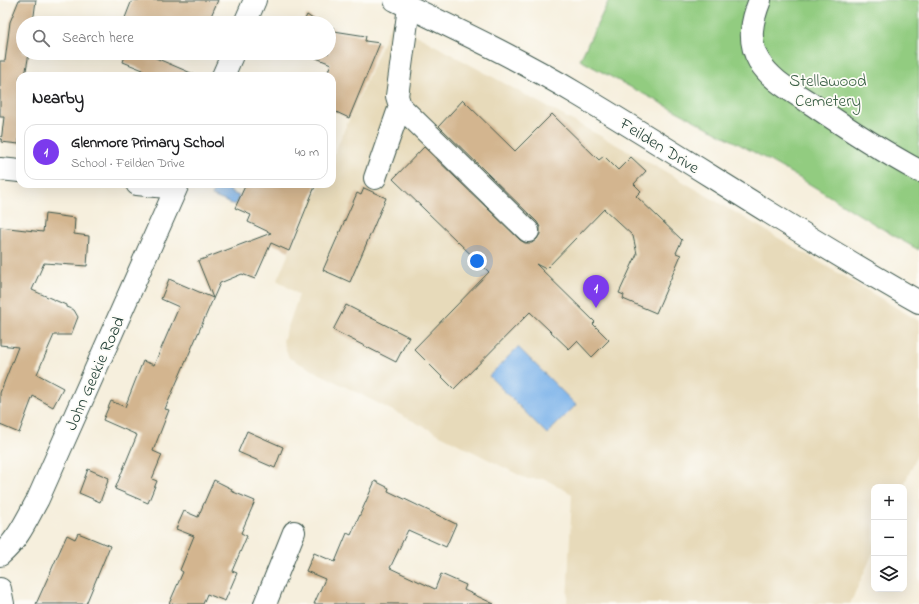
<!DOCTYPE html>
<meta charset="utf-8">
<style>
:root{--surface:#fff;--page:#f6f6f6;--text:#202124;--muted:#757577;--line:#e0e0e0;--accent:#7c3aed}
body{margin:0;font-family:"Indie Flower",sans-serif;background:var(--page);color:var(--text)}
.controls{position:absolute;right:12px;bottom:12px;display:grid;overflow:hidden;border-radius:8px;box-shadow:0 4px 16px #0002}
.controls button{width:36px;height:36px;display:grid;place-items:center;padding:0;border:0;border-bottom:1px solid var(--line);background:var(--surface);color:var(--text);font:20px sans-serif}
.you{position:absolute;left:477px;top:261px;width:14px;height:14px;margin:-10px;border:3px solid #fff;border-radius:50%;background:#1a73e8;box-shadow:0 0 0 6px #1a73e833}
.badge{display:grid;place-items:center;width:26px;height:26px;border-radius:50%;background:var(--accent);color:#fff;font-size:13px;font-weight:700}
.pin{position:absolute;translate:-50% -33px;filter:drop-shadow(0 1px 2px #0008)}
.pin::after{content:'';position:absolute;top:21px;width:14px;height:12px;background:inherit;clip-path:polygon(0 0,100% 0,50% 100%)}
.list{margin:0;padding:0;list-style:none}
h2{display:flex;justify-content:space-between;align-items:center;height:52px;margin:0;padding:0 16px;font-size:17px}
h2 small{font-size:13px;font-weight:400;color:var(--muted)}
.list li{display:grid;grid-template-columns:26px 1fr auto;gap:12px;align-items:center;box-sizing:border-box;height:56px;margin:0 8px 8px;padding:0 8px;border:1px solid var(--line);border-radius:12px}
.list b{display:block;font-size:15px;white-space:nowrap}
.list p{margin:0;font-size:13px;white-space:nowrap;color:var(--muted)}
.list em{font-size:13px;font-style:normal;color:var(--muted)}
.icon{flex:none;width:22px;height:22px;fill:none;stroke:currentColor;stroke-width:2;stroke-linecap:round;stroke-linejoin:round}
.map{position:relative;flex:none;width:919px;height:604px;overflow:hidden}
.search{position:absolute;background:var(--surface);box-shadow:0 4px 16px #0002;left:16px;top:16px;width:320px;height:44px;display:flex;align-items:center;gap:10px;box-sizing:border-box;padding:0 14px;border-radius:22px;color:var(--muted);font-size:15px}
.panel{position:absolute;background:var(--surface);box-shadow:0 4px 16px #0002;left:16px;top:72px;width:320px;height:116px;border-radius:12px}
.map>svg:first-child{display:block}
.built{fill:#e7daba}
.green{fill:#92cc80;stroke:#58845a}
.water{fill:#79b1e9;stroke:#4c778e}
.building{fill:#d3b58f}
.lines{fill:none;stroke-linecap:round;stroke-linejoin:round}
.minor-casing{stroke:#3f584d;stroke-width:24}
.minor{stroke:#fff;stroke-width:22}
.labels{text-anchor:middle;stroke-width:3.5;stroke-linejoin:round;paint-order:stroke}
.park-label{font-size:17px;fill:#3c6147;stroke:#fdfcf7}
.street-label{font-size:17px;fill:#1f3d34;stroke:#fdfcf7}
</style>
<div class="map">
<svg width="919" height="604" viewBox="0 0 919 604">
<rect width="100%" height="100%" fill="#fdfcf7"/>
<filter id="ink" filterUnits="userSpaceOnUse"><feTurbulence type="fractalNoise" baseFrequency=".025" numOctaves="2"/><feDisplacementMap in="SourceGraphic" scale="8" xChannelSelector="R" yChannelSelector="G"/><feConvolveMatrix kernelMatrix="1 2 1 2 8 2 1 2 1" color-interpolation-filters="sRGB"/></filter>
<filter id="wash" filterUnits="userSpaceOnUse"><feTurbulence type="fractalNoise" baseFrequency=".012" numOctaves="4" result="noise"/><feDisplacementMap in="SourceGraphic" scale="16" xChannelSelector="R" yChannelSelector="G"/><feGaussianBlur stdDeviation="0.9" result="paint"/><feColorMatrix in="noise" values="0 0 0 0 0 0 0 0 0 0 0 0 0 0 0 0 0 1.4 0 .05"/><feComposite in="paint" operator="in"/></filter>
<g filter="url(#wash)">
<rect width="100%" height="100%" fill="#f6efdd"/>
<!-- built -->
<path class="built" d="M392,22L677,178L919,321V451L903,487H874V551L850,604H567L572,494L545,479H527L289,358L283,341L299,295L277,280L320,184H332V158Z"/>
<!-- green -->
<path class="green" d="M609,0H919V250C875,226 833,197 789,172C720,132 649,98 580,60Z"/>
<!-- water -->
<path class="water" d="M216,184H222L231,188L230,192L239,196L235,205L212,196Z
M518,347L576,405L547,434L489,376Z"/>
<g id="blocks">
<!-- building -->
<path class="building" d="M19,0H36L33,23H23V53H29L25,76H20L19,144L1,142L4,117H0V61H5L10,22Z
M132,0H218L208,23H123Z
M307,15L319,23H303Z
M329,27L334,28V31L366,36L365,41L380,43L349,118L332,110V76H326L331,64L304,53H329Z
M126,53H144L198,76H141L143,70L123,62Z
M463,100L515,151L552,114L599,160L604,156L618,170L631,157L646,171L634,184L641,191L636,196L682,240L676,253L681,255L656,313L623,299L624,295L619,293L637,254L633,236L604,209L546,269L536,264L595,322L593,324L609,340L592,357L577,341L569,349L530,312L454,389L414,349L489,272L393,179L424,147L520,240L525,243H532L537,239L540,234V227L537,222L439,126Z
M246,184H316L289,251L271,243L255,279L242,274L220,283L165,409L169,410L153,451L162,455L152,479L157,481L148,503L115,489L137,435L103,420L111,401L125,407L143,361L154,365L179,307L161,299L169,279L213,298L198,261L271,233L248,222L251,215L235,208Z
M364,188L386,198L350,282L323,270L357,193L361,195Z
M45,214L75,218L74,234L89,236L87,266L44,263L32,290L66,305V307L74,310L78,317L71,335H54L37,374L63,388L53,407L33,396L19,433L0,425V393L18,347L0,345V227L43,232Z
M346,305L409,337L396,362L333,330Z
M247,431L283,447L275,468L238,452Z
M88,469L109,478L100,502L79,493Z
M214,480L232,489L231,491L255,501L241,533L247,536L232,571L237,573L225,601L207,594L203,604H169L183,572L180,570L194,536L176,529L184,511L198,517Z
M375,481L389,488L388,491L456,524L446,547L408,530L390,568L435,589L441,574L466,585L464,590L494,604H314L325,579L306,571L314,553L335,562L347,533L351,535Z
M78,533L110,546L86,604H36L67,535L75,539Z"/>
</g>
</g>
<g filter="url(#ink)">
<use href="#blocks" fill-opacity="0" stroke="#3f584d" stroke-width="1"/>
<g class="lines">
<!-- minor casing -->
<g class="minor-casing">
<path id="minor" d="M395,0C458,30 519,59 579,95C693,163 803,237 919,302
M760,0C752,20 747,41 759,61C772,82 794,92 813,105C848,129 882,151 919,171
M409,7L397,96L400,106L528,231
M245,23L255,0
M223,76L233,53
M0,169L20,171
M375,178L400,106
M137,184L176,188
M0,555C18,540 27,519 38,499L178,184
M0,589L3,604
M265,604L294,532"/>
</g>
<!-- minor -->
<use href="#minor" class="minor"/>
</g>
</g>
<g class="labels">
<!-- park labels -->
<g class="park-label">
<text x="828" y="86">Stellawood<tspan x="828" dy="20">Cemetery</tspan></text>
</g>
<!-- street labels -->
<g class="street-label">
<text transform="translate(660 145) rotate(32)" y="6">Feilden Drive</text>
<text transform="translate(94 373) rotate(-66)" y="6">John Geekie Road</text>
</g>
</g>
</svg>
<div class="controls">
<button>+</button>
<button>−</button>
<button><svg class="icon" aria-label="layers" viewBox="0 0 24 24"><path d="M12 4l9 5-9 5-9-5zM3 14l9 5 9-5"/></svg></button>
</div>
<div class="you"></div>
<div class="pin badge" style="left:596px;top:308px">1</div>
<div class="search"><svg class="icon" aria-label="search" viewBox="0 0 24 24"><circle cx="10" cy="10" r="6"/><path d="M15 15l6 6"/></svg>Search here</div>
<section class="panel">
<h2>Nearby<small></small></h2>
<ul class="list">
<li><span class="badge">1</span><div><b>Glenmore Primary School</b><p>School · Feilden Drive</p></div><em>40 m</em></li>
</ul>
</section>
</div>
